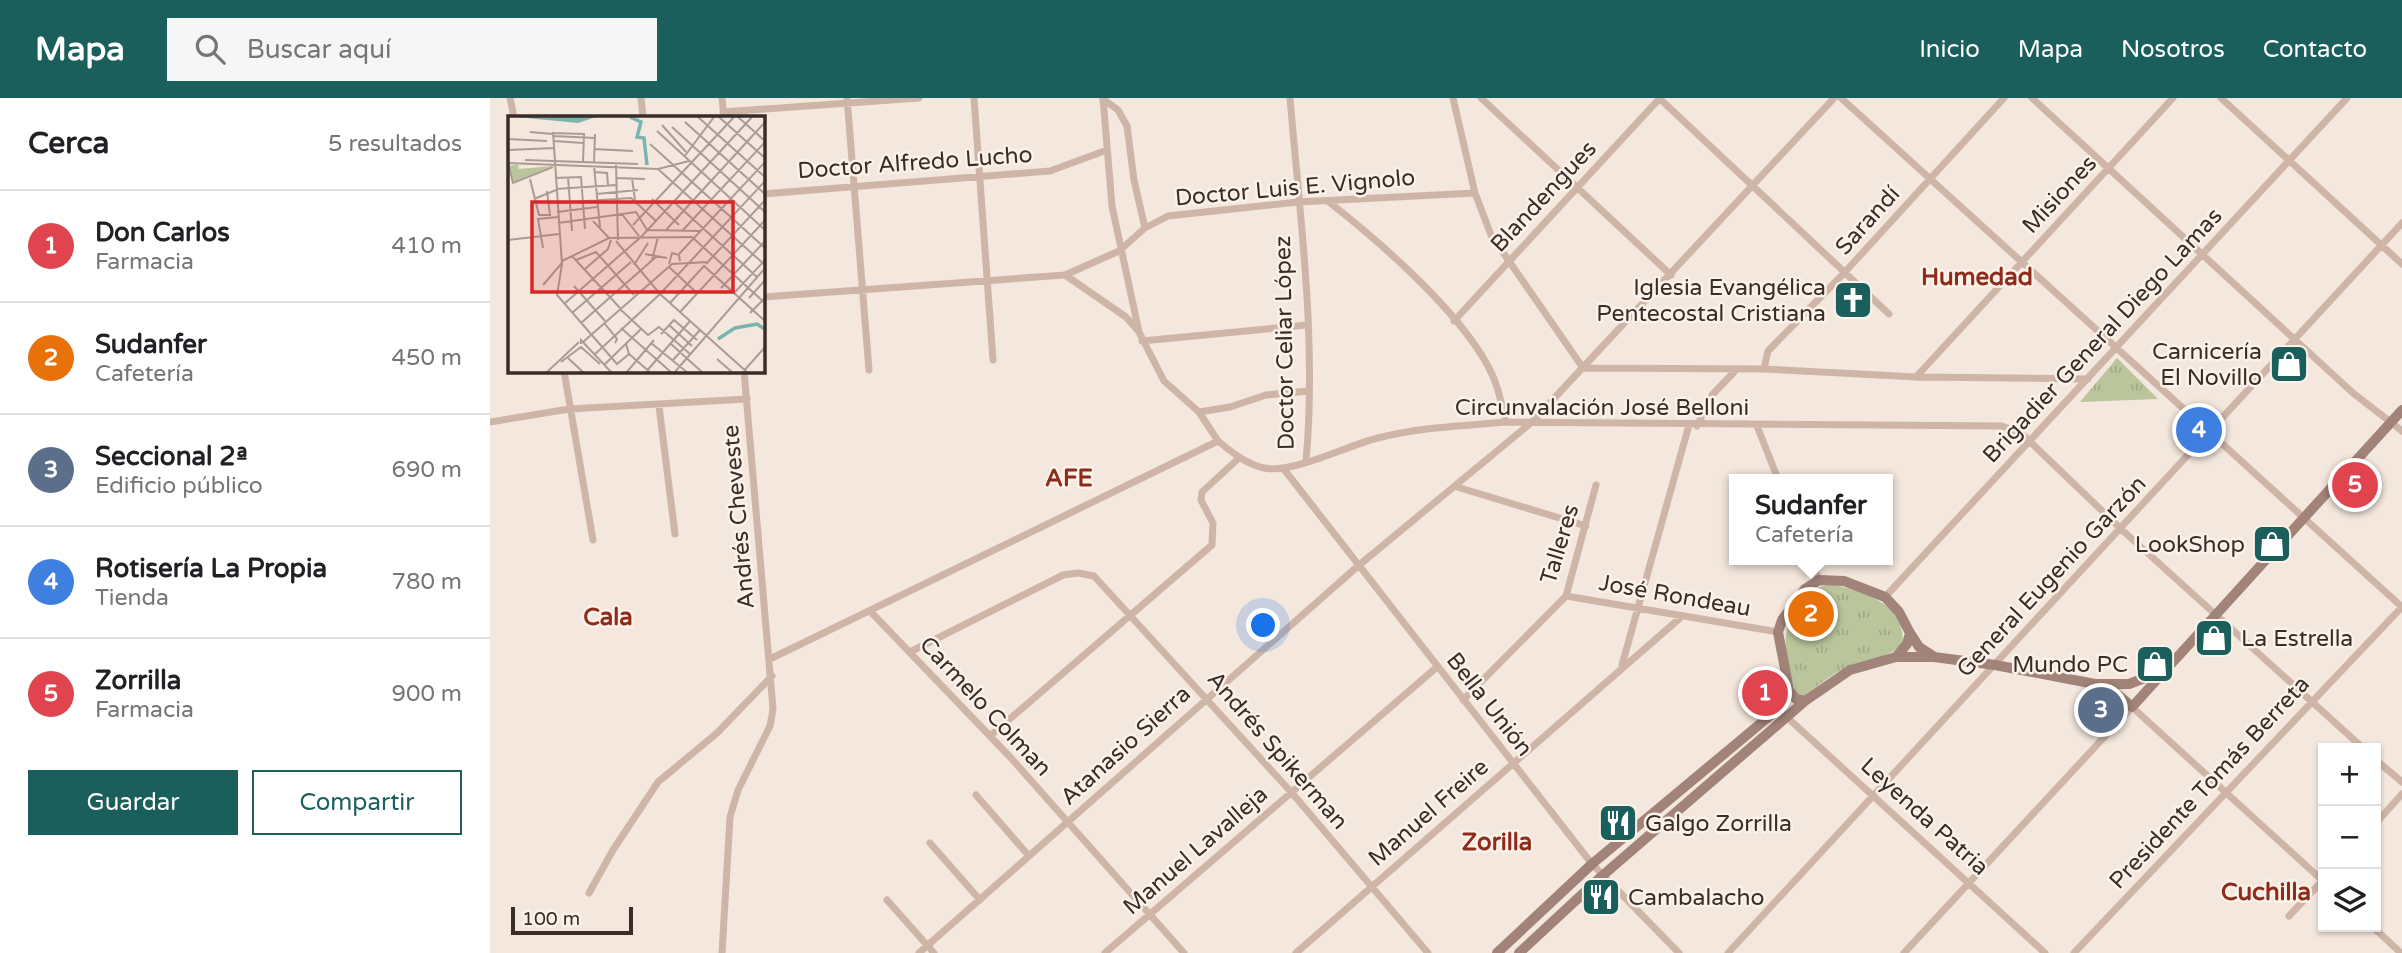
<!DOCTYPE html>
<html lang="es">
<meta charset="utf-8">
<style>
:root{--surface:#fff;--page:#f6f6f6;--text:#202124;--muted:#757577;--line:#e0e0e0;--accent:#1b5f5c}
body{margin:0;font-family:"Varela Round",sans-serif;background:var(--page);color:var(--text)}
.controls{position:absolute;right:21px;bottom:21px;display:grid;overflow:hidden;border-radius:0px;box-shadow:0 2px 5px #0004}
.controls button{width:63px;height:63px;display:grid;place-items:center;padding:0;border:0;border-bottom:2px solid var(--line);background:var(--surface);color:var(--text);font:35px sans-serif}
.scale{position:absolute;left:21px;bottom:18px;width:122px;box-sizing:border-box;padding-left:7px;border:4px solid #3a2c29;border-top:0;font-size:19px;line-height:24px;white-space:nowrap;color:#3a2c29;-webkit-text-stroke:5px #fbf2ea;paint-order:stroke}
.you{position:absolute;left:774px;top:528px;width:24px;height:24px;margin:-18px;border:5px solid #fff;border-radius:50%;background:#1a73e8;box-shadow:0 0 0 10px #1a73e833}
.badge{display:grid;place-items:center;width:46px;height:46px;border-radius:50%;background:var(--accent);color:#fff;font-size:23px;font-weight:700}
.pin{position:absolute;translate:-50% -50%;border:4px solid #fff;box-shadow:0 2px 7px #0006}
.popup{position:absolute;left:1239px;top:376px;width:164px;height:91px;box-sizing:border-box;display:grid;place-content:center;border-radius:0px;background:var(--surface);filter:drop-shadow(0 2px 5px #0005);font-size:23px;white-space:nowrap;color:var(--muted)}
.popup b{font-size:26px;color:var(--text)}
.popup::after{content:'';position:absolute;left:50%;top:100%;margin-left:-14px;border:14px solid transparent;border-top-color:var(--surface)}
.list{margin:0;padding:0;list-style:none}
h2{display:flex;justify-content:space-between;align-items:center;height:91px;margin:0;padding:0 28px;font-size:30px}
h2 small{font-size:23px;font-weight:400;color:var(--muted)}
.list li{display:grid;grid-template-columns:46px 1fr auto;gap:21px;align-items:center;box-sizing:border-box;height:112px;padding:0 28px;border-top:2px solid var(--line)}
.list b{display:block;font-size:26px;white-space:nowrap}
.list p{margin:0;font-size:23px;white-space:nowrap;color:var(--muted)}
.list em{font-size:23px;font-style:normal;color:var(--muted)}
.actions{display:flex;gap:14px;padding:21px 28px}
.actions a{flex:1;padding:16px 0;border:2px solid var(--accent);border-radius:0px;text-align:center;font-size:24px;color:var(--accent)}
.actions .main{background:var(--accent);color:#fff}
.icon{flex:none;width:38px;height:38px;fill:none;stroke:currentColor;stroke-width:2;stroke-linecap:round;stroke-linejoin:round}
.map{position:relative;flex:none;width:1912px;height:855px;overflow:hidden}
header{display:flex;align-items:center;gap:42px;box-sizing:border-box;height:98px;padding:0 35px;background:var(--accent);color:#fff}
header strong{font-size:33px}
nav{display:flex;gap:38px;margin-inline-start:auto;font-size:24px}
.search{width:490px;height:63px;background:var(--page);display:flex;align-items:center;gap:18px;box-sizing:border-box;padding:0 24px;border-radius:0px;color:var(--muted);font-size:26px}
main{display:flex}
aside{flex:1;background:var(--surface)}
.map>svg:first-child{display:block}
.grass{fill:url(#grass-tufts)}
.lines{fill:none;stroke-linecap:round;stroke-linejoin:round}
.street{stroke:#ceb5a8;stroke-width:7}
.secondary{stroke:#a28379;stroke-width:10}
.labels{text-anchor:middle;stroke-width:5;stroke-linejoin:round;paint-order:stroke}
.street-label{font-size:23px;fill:#3a2c29;stroke:#fbf2ea}
.poi-label{font-size:23px;fill:#3a2c29;stroke:#fbf2ea;text-anchor:end}
.neighbourhood-label{font-size:24px;font-weight:bold;fill:#8f2b1b;stroke:#fbf2ea}
.inset-river{fill:none;stroke:#7ab4b0;stroke-width:3.5}
.inset-road{fill:none;stroke:#aa9c95;stroke-width:2}
.view{fill:#d62828;fill-opacity:0.15;stroke:#d62828;stroke-width:3.5}
.inset-edge{fill:none;stroke:#3a2c29;stroke-width:3.5}
</style>
<header>
<strong>Mapa</strong>
<div class="search"><svg class="icon" aria-label="search" viewBox="0 0 24 24"><circle cx="10" cy="10" r="6"/><path d="M15 15l6 6"/></svg>Buscar aquí</div>
<nav><a>Inicio</a><a>Mapa</a><a>Nosotros</a><a>Contacto</a></nav>
</header>
<main>
<aside>
<h2>Cerca<small>5 resultados</small></h2>
<ul class="list">
<li><span class="badge" style="background:#e0444e">1</span><div><b>Don Carlos</b><p>Farmacia</p></div><em>410 m</em></li>
<li><span class="badge" style="background:#e8710a">2</span><div><b>Sudanfer</b><p>Cafetería</p></div><em>450 m</em></li>
<li><span class="badge" style="background:#5c6f8a">3</span><div><b>Seccional 2ª</b><p>Edificio público</p></div><em>690 m</em></li>
<li><span class="badge" style="background:#3f7fe0">4</span><div><b>Rotisería La Propia</b><p>Tienda</p></div><em>780 m</em></li>
<li><span class="badge" style="background:#e0444e">5</span><div><b>Zorrilla</b><p>Farmacia</p></div><em>900 m</em></li>
</ul>
<div class="actions"><a class="main">Guardar</a><a>Compartir</a></div>
</aside>
<div class="map">
<svg width="1912" height="855" viewBox="0 0 1912 855">
<defs>
<pattern id="grass-tufts" width="24" height="20" patternUnits="userSpaceOnUse" patternTransform="scale(1.75)"><rect width="24" height="20" fill="#bbc59c"/><path d="M3 7l-1-3M5 7V3M7 7l1-3M15 17l-1-3M17 17v-4M19 17l1-3" fill="none" stroke="#a2a986"/></pattern>
</defs>
<rect width="100%" height="100%" fill="#f4e7dd"/>
<!-- grass -->
<path class="grass" d="M1627,260L1668,301L1590,304Z
M1343,486C1373,495 1414,504 1413,544C1402,561 1376,560 1359,568C1342,576 1328,587 1314,599L1306,597C1297,559 1285,538 1312,505C1322,493 1328,487 1343,486Z"/>
<g class="lines">
<!-- street -->
<path class="street" d="M20,0L24,19
M151,0L153,19
M232,0L234,19
M357,0L379,272
M484,0L503,262
M613,0L622,108L649,234
M800,0C810,119 827,243 816,363
M963,0L985,95
M991,0L1181,177
M1169,0L1399,216
M1351,0L1912,509
M1542,0L1863,295L1912,333
M1731,0L1912,166
M613,1L628,12L637,28L644,82L655,130
M233,14L429,0
M273,96L560,73L617,52
M839,104C890,144 967,211 998,268C1008,286 1011,305 1016,324
M575,177L636,219L649,234L674,283L709,314L728,343
M273,199L575,177L629,153L655,130L678,118L808,104L985,95L1001,137L1093,270
M964,223L1170,0
M652,243L817,227
M1093,270L1274,271L1426,279L1598,281
M1274,271L1278,253L1355,174L1514,0
M74,273L103,442
M1426,279L1683,0
M169,308L185,436
M709,314L740,309L776,297L818,293
M0,324L79,311L257,301
M1207,328L1222,297L1246,272
M1267,328L1288,381
M793,370L1102,766L1189,855
M967,389L1096,428
M1321,462L1329,482
M1076,498L1288,534
M1395,499L1857,0
M380,513L521,660L694,855
M420,554L573,477L588,475L604,478L802,695L938,855
M280,561L728,343C743,355 756,366 774,370C803,376 858,347 888,340C930,329 973,328 1016,324L1512,328L1531,335L1631,431L1873,650
M1132,567L1199,327
M973,602L1076,498L1106,387
M1288,611L1555,855
M500,638L722,447L723,425L711,402L712,394L749,360
M1886,662L1912,684
M486,697L539,758
M1886,725L1912,696
M440,745L490,802
M99,795L123,752L168,684L227,635L282,578
M397,802L444,855
M1799,818L1833,782
M1883,829L1911,855
M232,855L240,719L248,692L280,628L283,611L254,273
M429,855L868,468L1042,324L1344,0
M615,855L947,569
M806,855L1190,520
M1238,855L1912,125
M1414,855L1642,609L1833,783
M1584,855L1912,509"/>
<!-- secondary -->
<path class="secondary" d="M1420,535L1429,549L1443,558
M1610,588L1627,596L1642,609L1912,312
M1315,603L1306,601L1299,592L1288,534L1292,522L1315,491L1329,482L1354,483L1395,499L1409,514L1420,535L1417,546L1406,559
M1007,855L1102,766L1288,611L1299,592
M1029,855L1112,778L1315,603L1360,572L1406,559H1444L1505,567L1605,586H1639L1673,573"/>
</g>
<!-- icons -->
<defs>
<g id="church-square" transform="scale(2.0125)"><rect x="-9" y="-9" width="18" height="18" rx="4" fill="#1b5f5c" stroke="#fbf2ea"/><path d="M-1.2-6h2.4v3.5h3.3v2.4h-3.3V6h-2.4V-.1h-3.3v-2.4h3.3Z" fill="#fff"/></g>
<g id="shop-square" transform="scale(2.0125)"><rect x="-9" y="-9" width="18" height="18" rx="4" fill="#1b5f5c" stroke="#fbf2ea"/><path d="M-5-2.5h2.3a2.7 3.5 0 0 1 5.4 0H5L5.5 6h-11ZM-1.5-2.5h3a1.5 2.3 0 0 0-3 0Z" fill="#fff"/></g>
<g id="restaurant-square" transform="scale(2.0125)"><rect x="-9" y="-9" width="18" height="18" rx="4" fill="#1b5f5c" stroke="#fbf2ea"/><path d="M-5-6h1v4h1v-4h1v4h1v-4h1v5L-1.5 .5V6h-2V.5L-5-1ZM5-6V6H3V1.5H1.5Q1.5-4 5-6Z" fill="#fff"/></g>
</defs>
<g fill-rule="evenodd">
<use href="#church-square" x="1363" y="202"/>
<use href="#shop-square" x="1799" y="266"/>
<use href="#shop-square" x="1782" y="446"/>
<use href="#shop-square" x="1724" y="540"/>
<use href="#shop-square" x="1665" y="566"/>
<use href="#restaurant-square" x="1128" y="725"/>
<use href="#restaurant-square" x="1111" y="799"/>
</g>
<g class="labels">
<!-- street labels -->
<g class="street-label">
<text transform="translate(425 64) rotate(-4)" y="8">Doctor Alfredo Lucho</text>
<text transform="translate(805 89) rotate(-5)" y="8">Doctor Luis E. Vignolo</text>
<text transform="translate(1569 96) rotate(-47)" y="8">Misiones</text>
<text transform="translate(1053 98) rotate(-47)" y="8">Blandengues</text>
<text transform="translate(1377 122) rotate(-48)" y="8">Sarandí</text>
<text transform="translate(1612 237) rotate(-47)" y="8">Brigadier General Diego Lamas</text>
<text transform="translate(794 245) rotate(-91)" y="8">Doctor Celiar López</text>
<text x="1112" y="317">Circunvalación José Belloni</text>
<text transform="translate(248 419) rotate(-95)" y="8">Andrés Cheveste</text>
<text transform="translate(1069 446) rotate(-73)" y="8">Talleres</text>
<text transform="translate(1561 478) rotate(-47)" y="8">General Eugenio Garzón</text>
<text transform="translate(1185 497) rotate(10)" y="8">José Rondeau</text>
<text transform="translate(1000 606) rotate(52)" y="8">Bella Unión</text>
<text transform="translate(496 608) rotate(47)" y="8">Carmelo Colman</text>
<text transform="translate(635 647) rotate(-42)" y="8">Atanasio Sierra</text>
<text transform="translate(788 652) rotate(49)" y="8">Andrés Spikerman</text>
<text transform="translate(1719 684) rotate(-47)" y="8">Presidente Tomás Berreta</text>
<text transform="translate(938 714) rotate(-41)" y="8">Manuel Freire</text>
<text transform="translate(1435 718) rotate(42)" y="8">Leyenda Patria</text>
<text transform="translate(705 752) rotate(-41)" y="8">Manuel Lavalleja</text>
</g>
<!-- poi labels -->
<g class="poi-label">
<text x="1336" y="197">Iglesia Evangélica<tspan x="1336" dy="26">Pentecostal Cristiana</tspan></text>
<text x="1772" y="261">Carnicería<tspan x="1772" dy="26">El Novillo</tspan></text>
<text x="1755" y="454">LookShop</text>
<text x="1751" y="548" text-anchor="start">La Estrella</text>
<text x="1638" y="574">Mundo PC</text>
<text x="1155" y="733" text-anchor="start">Galgo Zorrilla</text>
<text x="1138" y="807" text-anchor="start">Cambalacho</text>
</g>
<!-- neighbourhood labels -->
<g class="neighbourhood-label">
<text x="1487" y="187">Humedad</text>
<text x="579" y="388">AFE</text>
<text x="118" y="527">Cala</text>
<text x="1007" y="752">Zorilla</text>
<text x="1776" y="802">Cuchilla</text>
</g>
</g>
<!-- overview -->
<g transform="translate(18 18)">
<rect width="257" height="257" fill="#f4e7dd"/>
<path d="M10,48L11,53L45,50L5,66L1,50Z" fill="#bbc59c"/>
<path d="M8,1H88L70,7Z" fill="#7ab4b0"/>
<path class="inset-river" d="M122,1L133,6L129,21L136,22L139,49M210,223L227,212L249,208L258,214"/>
<path class="inset-road" d="M190,1L258,62M211,1L258,43M230,1L257,25M0,6V29M177,6L258,79M154,9L178,36M164,11L258,97M149,15L258,115M22,16L45,18M45,16L54,148L49,179L109,248L121,238M45,17L76,18L75,46M45,20L87,22M0,23L39,25M46,25L75,27M142,28L258,133M86,33L125,35M0,34L46,32M176,41L206,1M17,44L130,48M86,46L87,18M0,47L150,53L181,45M0,47L5,67L45,51M108,49L110,124M86,50L92,111M150,53L258,150M86,56L99,57L100,69M60,61L64,115M47,62L73,61L77,113M108,62L137,63M124,62L127,84M22,63L31,99H42L39,75M48,73L108,69M88,78L130,74M26,83L48,74M144,83L171,109M166,86L249,161M49,87L123,82L148,105M49,96L89,91M113,97L131,120M85,105L101,122M50,107L128,96L139,114M125,109L226,1M139,114L192,115M158,114L258,5M174,115L258,25M0,124L51,118M108,125L152,178L240,257M35,132L30,103L50,101M137,138L159,142M171,138L258,45M64,140L112,192M68,144L88,136L126,179M144,144L150,121M54,145L101,122L184,121L258,188M161,148L164,137L171,139L172,145M198,148L258,83M126,149L140,127M161,151L189,177M77,153L100,133L103,124M35,169L54,147M66,170L97,205M213,172L258,124M226,177L258,143M241,182L258,163M162,187L196,150L258,206M56,188L134,120L244,1M113,194L140,219L151,211L182,238M172,196L258,103M64,197L123,146M242,197L258,181M73,207L149,140M97,208L109,223L107,227M161,209L184,230M113,212L164,257M153,218L166,204L189,224M75,226L164,148L200,146M143,227L180,257M73,228V224L104,257M118,228L121,238L143,257M163,228L195,257M86,239L152,178L258,64M60,242L76,257M209,243L225,257M165,244L192,214M53,246L73,231L92,248M96,249L133,213M38,257L71,226M118,257L146,224M137,257L182,205M166,257L258,151M234,257L258,230"/>
<path class="view" d="M24,86H225V176H24Z"/>
<rect width="257" height="257" class="inset-edge"/>
</g>
</svg>
<div class="controls">
<button>+</button>
<button>−</button>
<button><svg class="icon" aria-label="layers" viewBox="0 0 24 24"><path d="M12 4l9 5-9 5-9-5zM3 14l9 5 9-5"/></svg></button>
</div>
<div class="scale">100 m</div>
<div class="you"></div>
<div class="pin badge" style="left:1275px;top:595px;background:#e0444e">1</div>
<div class="pin badge" style="left:1321px;top:516px;background:#e8710a">2</div>
<div class="popup"><b>Sudanfer</b>Cafetería</div>
<div class="pin badge" style="left:1611px;top:612px;background:#5c6f8a">3</div>
<div class="pin badge" style="left:1709px;top:332px;background:#3f7fe0">4</div>
<div class="pin badge" style="left:1865px;top:387px;background:#e0444e">5</div>
</div>
</main>
